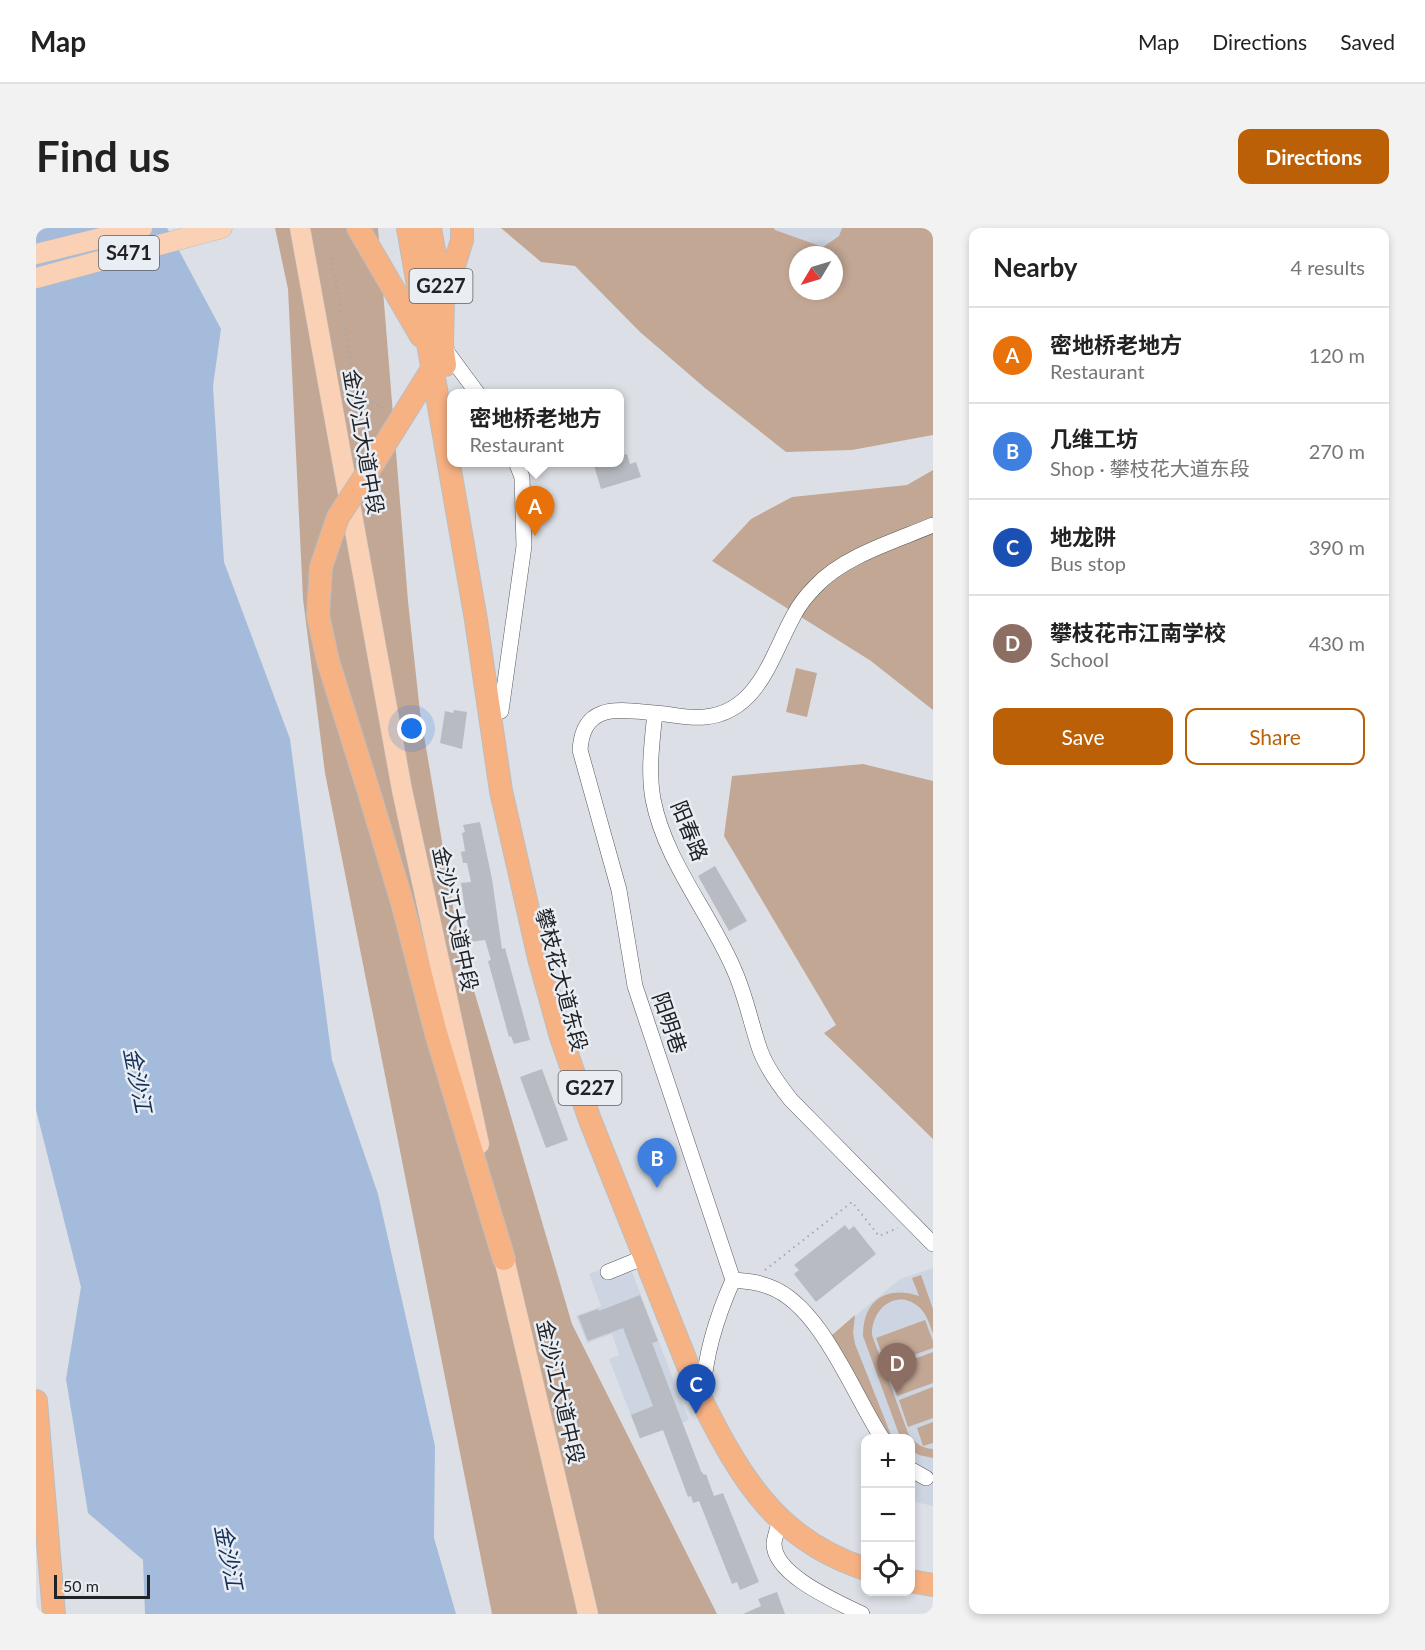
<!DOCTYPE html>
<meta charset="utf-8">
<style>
:root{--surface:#fff;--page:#f2f2f2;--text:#222;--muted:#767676;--line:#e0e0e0;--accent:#bc6008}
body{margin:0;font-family:Lato,"Noto Sans SC",sans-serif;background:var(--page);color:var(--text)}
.controls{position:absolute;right:18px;bottom:18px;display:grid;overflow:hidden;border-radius:12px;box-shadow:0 3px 9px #0003}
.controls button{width:54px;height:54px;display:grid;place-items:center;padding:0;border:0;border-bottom:2px solid var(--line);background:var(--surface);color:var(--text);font:30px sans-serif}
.compass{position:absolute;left:753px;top:18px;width:54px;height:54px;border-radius:50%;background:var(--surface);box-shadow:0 3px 9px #0003;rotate:232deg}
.scale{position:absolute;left:18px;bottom:15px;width:96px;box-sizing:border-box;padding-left:6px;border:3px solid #212225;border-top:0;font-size:16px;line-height:21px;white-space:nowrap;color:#212225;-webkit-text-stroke:4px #e9edf4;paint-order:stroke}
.you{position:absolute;left:376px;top:501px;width:21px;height:21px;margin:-15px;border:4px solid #fff;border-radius:50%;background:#1a73e8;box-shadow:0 0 0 9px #1a73e833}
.badge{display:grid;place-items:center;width:39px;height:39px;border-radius:50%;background:var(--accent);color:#fff;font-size:20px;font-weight:700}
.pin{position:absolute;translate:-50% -50px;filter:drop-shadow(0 2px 3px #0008)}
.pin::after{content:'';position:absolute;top:32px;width:21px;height:18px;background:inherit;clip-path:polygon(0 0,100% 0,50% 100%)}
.popup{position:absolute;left:411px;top:161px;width:177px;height:78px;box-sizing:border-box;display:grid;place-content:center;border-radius:12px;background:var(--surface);filter:drop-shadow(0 2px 4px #0005);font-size:20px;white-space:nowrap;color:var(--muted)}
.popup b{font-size:22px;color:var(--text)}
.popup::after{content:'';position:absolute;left:50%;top:100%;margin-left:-12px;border:12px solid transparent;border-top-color:var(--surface)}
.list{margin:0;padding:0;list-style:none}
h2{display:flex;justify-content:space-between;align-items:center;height:78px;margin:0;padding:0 24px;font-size:26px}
h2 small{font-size:20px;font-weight:400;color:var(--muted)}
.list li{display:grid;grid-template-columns:39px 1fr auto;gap:18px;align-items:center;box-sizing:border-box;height:96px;padding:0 24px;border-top:2px solid var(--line)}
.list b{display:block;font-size:22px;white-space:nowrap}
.list p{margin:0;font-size:20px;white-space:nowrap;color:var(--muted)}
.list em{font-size:20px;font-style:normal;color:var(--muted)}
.actions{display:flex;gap:12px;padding:18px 24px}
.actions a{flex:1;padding:14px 0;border:2px solid var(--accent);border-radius:12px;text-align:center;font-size:21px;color:var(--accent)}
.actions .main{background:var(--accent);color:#fff}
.icon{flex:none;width:33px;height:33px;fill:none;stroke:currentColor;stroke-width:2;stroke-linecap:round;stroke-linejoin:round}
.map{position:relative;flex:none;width:897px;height:1386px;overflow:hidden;border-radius:12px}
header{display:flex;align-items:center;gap:36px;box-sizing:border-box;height:84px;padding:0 30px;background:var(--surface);border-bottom:2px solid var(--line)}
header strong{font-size:28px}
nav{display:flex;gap:33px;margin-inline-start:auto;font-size:21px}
.intro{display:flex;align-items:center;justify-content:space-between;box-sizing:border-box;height:144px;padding:0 36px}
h1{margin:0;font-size:42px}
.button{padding:15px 27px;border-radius:12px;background:var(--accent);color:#fff;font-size:21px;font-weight:700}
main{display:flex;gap:36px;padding:0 36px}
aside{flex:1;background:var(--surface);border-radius:12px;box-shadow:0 3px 9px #0003}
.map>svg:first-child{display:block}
.built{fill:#ccd5e1}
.green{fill:#c3a795;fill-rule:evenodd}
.water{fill:#a5bbdb}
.building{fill:#b8bcc2}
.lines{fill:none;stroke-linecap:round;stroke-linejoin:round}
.minor-casing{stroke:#55595e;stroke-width:16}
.major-casing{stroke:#bcbdbe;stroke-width:21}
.highway-casing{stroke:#bcbdbe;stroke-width:24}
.path{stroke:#a3a6ab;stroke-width:2;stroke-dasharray:1.5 4.5;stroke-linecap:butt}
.minor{stroke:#fff;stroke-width:15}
.major{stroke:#fad1b5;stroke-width:20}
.highway{stroke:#f7b284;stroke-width:22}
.highway-bridge-casing{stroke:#bcbdbe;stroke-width:24;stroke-linecap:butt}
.highway-bridge{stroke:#f7b284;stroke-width:22}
.labels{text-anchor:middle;stroke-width:5;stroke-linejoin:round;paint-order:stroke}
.shield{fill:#e9edf4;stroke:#5d5f63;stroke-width:1.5}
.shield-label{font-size:20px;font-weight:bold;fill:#212225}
.street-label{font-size:21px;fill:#212225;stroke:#e9edf4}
.water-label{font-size:22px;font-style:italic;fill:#143059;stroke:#e9edf4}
</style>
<header>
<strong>Map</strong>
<nav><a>Map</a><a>Directions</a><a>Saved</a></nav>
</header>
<div class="intro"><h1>Find us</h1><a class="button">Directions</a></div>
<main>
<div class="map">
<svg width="897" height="1386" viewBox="0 0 897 1386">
<rect width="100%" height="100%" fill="#dce0e6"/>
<!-- built -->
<path class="built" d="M738,0H806L803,8L787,19L739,2Z
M591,1031L653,1192L604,1211L573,1131L583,1127L576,1106L551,1115L540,1088L565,1078L553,1046Z
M897,1040V1278L875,1273L874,1210H852L795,1108L864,1051Z"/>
<!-- green -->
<path class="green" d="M239,0H342L372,373L384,484L422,708L536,1096L681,1386H456L289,545L267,371L252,61Z
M465,0H738L739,2L787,19L803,8L806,0H897V207L816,222L750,224L669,160L604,104L539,38L505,34ZM762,27H798V63H762Z
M897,242V482L835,433L676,333L715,291L756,269L871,257Z
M760,440L781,445L771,489L750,484Z
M827,536L897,553V911L788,805L800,797L688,608L696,548Z
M885,1047L897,1081V1106C894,1097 891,1087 884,1080C862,1059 835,1080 836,1107L872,1205C879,1215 885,1220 897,1221V1230L883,1227L875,1222L874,1210L864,1209L827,1108C827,1073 849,1057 883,1068L876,1050Z
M819,1087L817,1105L819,1116L855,1207L852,1210L795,1108Z
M889,1092L897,1113V1120L850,1137L840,1110Z
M897,1124V1155L861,1168L851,1141Z
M897,1159V1190L872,1199L863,1172Z
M897,1194V1215L887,1218L881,1200Z"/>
<!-- water -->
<path class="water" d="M0,0H131L185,101L177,158L188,334L254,511L296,832L342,966L399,1218L398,1310L420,1386H109L107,1332L52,1285L30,1151L45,1059L0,882Z"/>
<!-- building -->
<path class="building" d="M591,226L594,236L600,234L605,249L565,261L557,234H583V228Z
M418,482L431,484L426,521L404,515L409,483L417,485Z
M444,594L456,651L466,721L469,720L494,812L478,816L475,808L473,809L452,733L455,732L449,712L434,714L425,655L435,654L431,635H427L425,624L429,623L426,605L429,604L427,597Z
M679,638L711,693L693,703L662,648Z
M506,841L532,912L510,920L484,849Z
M809,997L813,1002L818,998L840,1026L780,1074L758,1046L763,1042L758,1037Z
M604,1067L622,1113L616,1115L665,1243L668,1247L670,1246L678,1268L687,1265L723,1354L704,1362L701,1354L696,1356L663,1273L657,1275L655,1268L652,1269L627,1202L604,1210L595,1187L617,1178L587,1100L552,1113L542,1088L562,1081L563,1083Z
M741,1364L749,1386H707L725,1378L722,1371Z"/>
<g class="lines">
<!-- minor casing -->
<g class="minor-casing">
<path id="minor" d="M408,120L442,166
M897,297C859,313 808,328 780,358C772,366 763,377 758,387C736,426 723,484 669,489C653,491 635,486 619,485C616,514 612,543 617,571C629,634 675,686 699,744C710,769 715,796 724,822C731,841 743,857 755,872L897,1016
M465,483L488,318L486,249L480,234
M619,485C583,482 547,474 544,522L583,662L599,758L697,1052C681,1088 669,1125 667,1165
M572,1044L609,1029
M697,1052C710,1053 722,1054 734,1059C785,1078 817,1166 846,1210
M874,1241L890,1250
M744,1292C742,1299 739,1308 738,1315C737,1347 802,1374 826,1386"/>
</g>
<!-- major casing -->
<g class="major-casing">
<path id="major" d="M264,0L366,562L443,916
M0,26L106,0
M0,50L186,0
M465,1018L552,1386"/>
</g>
<!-- highway casing -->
<g class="highway-casing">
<path id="highway" d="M322,0L385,108
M372,0L440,392L465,563L503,730L525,809L554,892L666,1173C705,1251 742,1313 830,1341
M394,0L407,71L406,117L409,137
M409,67L426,12V0
M333,242L396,141
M333,564L366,674L400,805L468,1031
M0,1173L18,1386
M874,1353L897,1357"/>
</g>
<!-- path -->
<path class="path" d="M295,29L321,165L349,181
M729,1042L816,974L843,1008L862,1000"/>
<!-- minor -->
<use href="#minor" class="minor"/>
<!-- major -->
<use href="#major" class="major"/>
<!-- highway -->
<use href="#highway" class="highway"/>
<!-- highway-bridge casing -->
<g class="highway-bridge-casing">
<path id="highway-bridge" d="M333,564L292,433L282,387L285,339L302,289L333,242"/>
</g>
<!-- highway-bridge -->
<use href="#highway-bridge" class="highway-bridge"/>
</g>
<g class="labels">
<!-- shield labels -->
<g class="shield">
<rect x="63" y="8" width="60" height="34" rx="4.5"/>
<rect x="373.5" y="41" width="63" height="34" rx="4.5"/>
<rect x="522.5" y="843" width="63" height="34" rx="4.5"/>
</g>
<g class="shield-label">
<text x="93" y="32">S471</text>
<text x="405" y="65">G227</text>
<text x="554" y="867">G227</text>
</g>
<!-- street labels -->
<g class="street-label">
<text transform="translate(327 214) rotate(80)" y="7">金沙江大道中段</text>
<text transform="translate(653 603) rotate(68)" y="7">阳春路</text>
<text transform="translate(419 691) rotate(78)" y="7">金沙江大道中段</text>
<text transform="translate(525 752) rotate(75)" y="7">攀枝花大道东段</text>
<text transform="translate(633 795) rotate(71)" y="7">阳明巷</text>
<text transform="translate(524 1164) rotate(77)" y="7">金沙江大道中段</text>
</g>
<!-- water labels -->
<g class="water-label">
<text transform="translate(102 852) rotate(79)" y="8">金沙江</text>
<text transform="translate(193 1329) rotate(79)" y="8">金沙江</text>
</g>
</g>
</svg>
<div class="controls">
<button>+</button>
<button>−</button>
<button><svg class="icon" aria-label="locate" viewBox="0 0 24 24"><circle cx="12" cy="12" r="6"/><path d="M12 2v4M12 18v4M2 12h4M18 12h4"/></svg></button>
</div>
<svg class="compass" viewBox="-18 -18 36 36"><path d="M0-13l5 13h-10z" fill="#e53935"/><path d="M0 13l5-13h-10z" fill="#767676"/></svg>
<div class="scale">50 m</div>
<div class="you"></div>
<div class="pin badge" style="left:499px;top:308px;background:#e8710a">A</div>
<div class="popup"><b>密地桥老地方</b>Restaurant</div>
<div class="pin badge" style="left:621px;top:960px;background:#3f7fe0">B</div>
<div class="pin badge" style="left:660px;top:1186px;background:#1a4fb4">C</div>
<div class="pin badge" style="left:861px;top:1165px;background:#8d6e63">D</div>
</div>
<aside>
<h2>Nearby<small>4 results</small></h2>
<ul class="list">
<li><span class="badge" style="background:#e8710a">A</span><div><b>密地桥老地方</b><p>Restaurant</p></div><em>120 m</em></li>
<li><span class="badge" style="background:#3f7fe0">B</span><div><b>几维工坊</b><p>Shop · 攀枝花大道东段</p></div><em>270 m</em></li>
<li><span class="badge" style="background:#1a4fb4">C</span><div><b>地龙阱</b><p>Bus stop</p></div><em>390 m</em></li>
<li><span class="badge" style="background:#8d6e63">D</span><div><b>攀枝花市江南学校</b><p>School</p></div><em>430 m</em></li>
</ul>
<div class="actions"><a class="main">Save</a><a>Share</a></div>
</aside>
</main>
